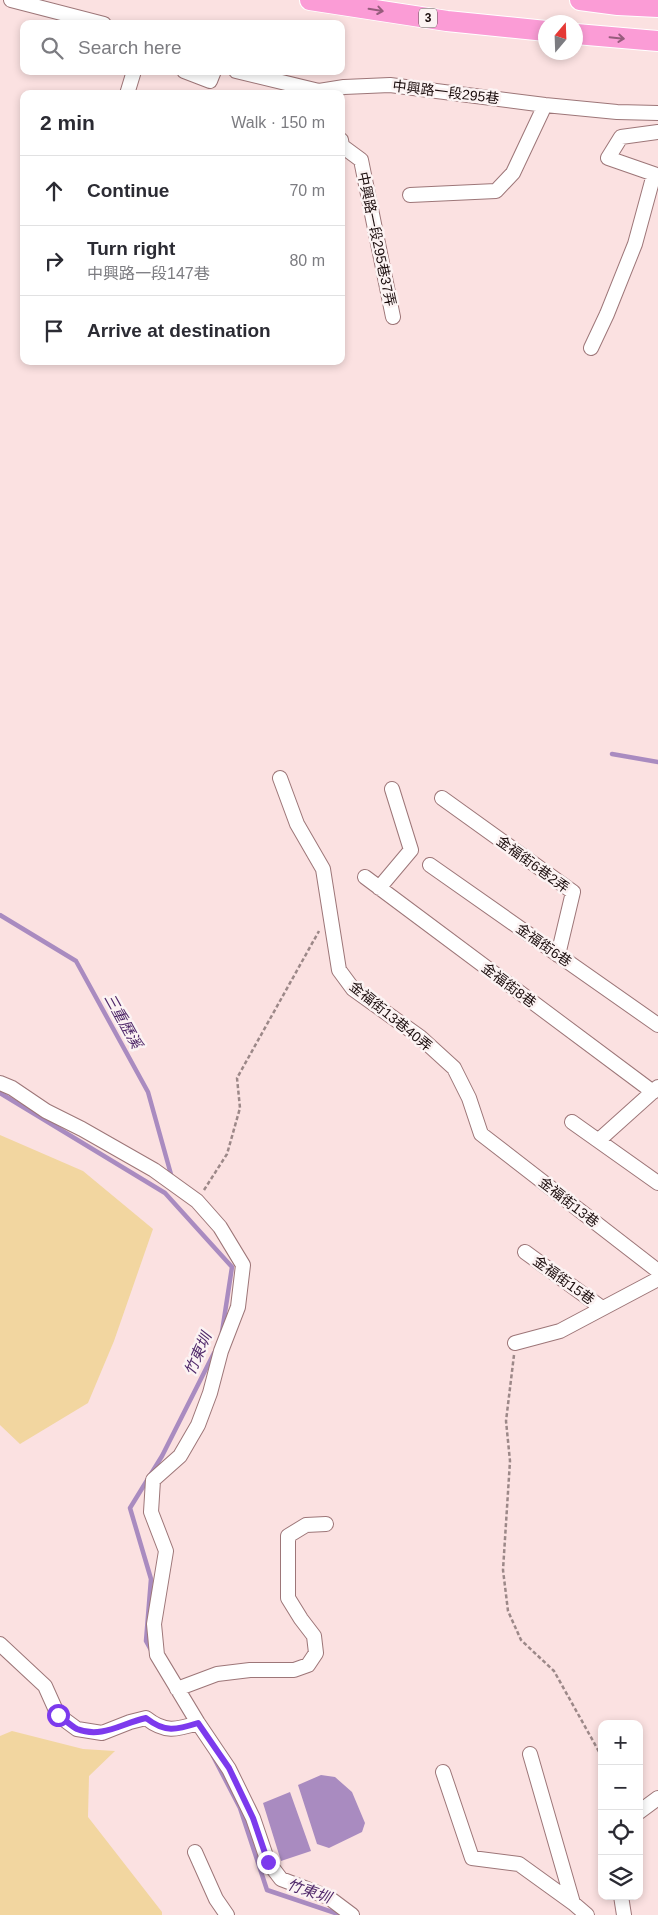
<!DOCTYPE html>
<meta charset="utf-8">
<style>
:root{--surface:#fff;--page:#f2f2f3;--text:#2b2b33;--muted:#7c7c81;--line:#e1e1e2}
body{margin:0;font-family:Helvetica,"Noto Sans TC",sans-serif;background:var(--page);color:var(--text)}
.controls{position:absolute;right:15px;bottom:15px;display:grid;overflow:hidden;border-radius:10px;box-shadow:0 2px 8px #0003}
.controls button{width:45px;height:45px;display:grid;place-items:center;padding:0;border:0;border-bottom:1px solid var(--line);background:var(--surface);color:var(--text);font:25px sans-serif}
.compass{position:absolute;left:538px;top:15px;width:45px;height:45px;border-radius:50%;background:var(--surface);box-shadow:0 2px 8px #0003;rotate:19deg}
.stop{position:absolute;width:15px;height:15px;margin:-11px;border:4px solid #7c3aed;border-radius:50%;background:#fff}
.stop.end{background:#7c3aed;border-color:#fff;box-shadow:0 1px 5px #0008}
.list{margin:0;padding:0;list-style:none}
h2{display:flex;justify-content:space-between;align-items:center;height:65px;margin:0;padding:0 20px;font-size:21px}
h2 small{font-size:16px;font-weight:400;color:var(--muted)}
.list li{display:grid;grid-template-columns:32px 1fr auto;gap:15px;align-items:center;box-sizing:border-box;height:70px;padding:0 20px;border-top:1px solid var(--line)}
.list b{display:block;font-size:19px;white-space:nowrap}
.list p{margin:0;font-size:16px;white-space:nowrap;color:var(--muted)}
.list em{font-size:16px;font-style:normal;color:var(--muted)}
.icon{flex:none;width:28px;height:28px;fill:none;stroke:currentColor;stroke-width:2;stroke-linecap:round;stroke-linejoin:round}
.map{position:relative;flex:none;width:658px;height:1915px;overflow:hidden}
.search{position:absolute;background:var(--surface);box-shadow:0 2px 8px #0003;left:20px;top:20px;width:325px;height:55px;display:flex;align-items:center;gap:12px;box-sizing:border-box;padding:0 18px;border-radius:10px;color:var(--muted);font-size:19px}
.panel{position:absolute;background:var(--surface);box-shadow:0 2px 8px #0003;left:20px;top:90px;width:325px;height:275px;border-radius:10px}
.map>svg:first-child{display:block}
.green{fill:#f2d6a0}
.water{fill:#a98bc0}
.lines{fill:none;stroke-linecap:round;stroke-linejoin:round}
.stream{stroke:#a98bc0;stroke-width:4.5}
.minor-casing{stroke:#9d7678;stroke-width:16}
.highway-casing{stroke:#fff;stroke-width:22}
.path{stroke:#9c8888;stroke-width:2.5;stroke-dasharray:4 2.5;stroke-linecap:butt}
.minor{stroke:#fff;stroke-width:14}
.highway{stroke:#fb9cd6;stroke-width:20}
.oneway{stroke:#965c7c}
.route{stroke:#7c3aed;stroke-width:6}
.labels{text-anchor:middle;stroke-width:5;stroke-linejoin:round;paint-order:stroke}
.shield{fill:#fcf3f3;stroke:#5e5252;stroke-width:1}
.shield-label{font-size:12px;font-weight:bold;fill:#1b0d0d}
.street-label{font-size:14px;fill:#1b0d0d;stroke:#fcf3f3}
.water-label{font-size:15px;font-style:italic;fill:#50296a;stroke:#fcf3f3}
</style>
<div class="map">
<svg width="658" height="1915" viewBox="0 0 658 1915">
<rect width="100%" height="100%" fill="#fbe1e1"/>
<!-- green -->
<path class="green" d="M0,1135L83,1171L153,1229L114,1341L88,1403L20,1444L0,1425Z
M12,1731L83,1749L115,1751L89,1776L88,1817L162,1912V1915H0V1736Z"/>
<!-- water -->
<path class="water" d="M321,1775L335,1777L352,1792L365,1823L362,1832L329,1848L317,1844L298,1785Z
M290,1792L311,1851L281,1861L263,1803Z"/>
<g class="lines">
<!-- stream -->
<path class="stream" d="M612,754L658,762
M0,915L76,961L148,1092L172,1178
M0,1093L165,1193L232,1267L222,1332
M152,1652L146,1641L151,1579L130,1508L162,1456L214,1353
M213,1756L240,1808L267,1890L341,1915"/>
<!-- minor casing -->
<g class="minor-casing">
<path id="minor" d="M11,0L104,24
M184,71L210,81L214,71
M236,71L319,91L344,87L390,85L545,105L617,112L658,113
M127,94L134,71
M341,140L342,146L361,160L393,317
M410,195L496,191L513,173L545,105
M591,348L607,314L635,244L654,174L608,158L621,137L658,132
M280,778L297,824L323,869L339,970L353,989L420,1037L454,1068L469,1098L481,1134L658,1271
M442,798L573,892L558,955
M430,865L658,1025
M365,877L653,1092
M379,888L411,850L392,789
M0,1083L12,1088L46,1111L82,1129L154,1170L197,1201L220,1227L243,1265L238,1307L221,1351L210,1393L198,1425L180,1456L153,1480L151,1512L166,1551L154,1624L157,1655L198,1723L229,1769L253,1818L268,1862L281,1879L328,1897L352,1915
M572,1122L658,1183
M599,1140L658,1087
M525,1252L602,1308
M515,1343L560,1331L658,1279
M0,1644L45,1686L58,1715L77,1729L102,1733L130,1722L146,1718C165,1733 176,1730 198,1723
M177,1689L217,1674L250,1670H294L308,1665L316,1653L314,1636L301,1619L288,1598V1536L306,1525L326,1524
M530,1754L573,1903
M443,1772L472,1858L519,1864L573,1903L587,1915
M639,1812L658,1798
M195,1852L216,1899L227,1915
M621,1896L624,1915"/>
</g>
<!-- highway casing -->
<g class="highway-casing">
<path id="highway" d="M310,0L447,21L546,31
M580,0L618,5L658,7
M576,34L658,41"/>
</g>
<!-- path -->
<path class="path" d="M204,1190L227,1154L240,1108L237,1078L319,931
M514,1355L506,1421L510,1461L503,1570L508,1611L521,1640L554,1671L602,1757"/>
<!-- minor -->
<use href="#minor" class="minor"/>
<!-- highway -->
<use href="#highway" class="highway"/>
</g>
<!-- one-way arrows -->
<defs><path id="oneway-shaft" d="M-6 0H5M1.5-3L5.5 0L1.5 3" fill="none" stroke-width="1.6" stroke-linecap="round" stroke-linejoin="round" transform="scale(1.25)"/></defs>
<g class="oneway">
<use href="#oneway-shaft" transform="translate(376 10) rotate(9)"/>
<use href="#oneway-shaft" transform="translate(617 38) rotate(6)"/>
</g>
<g class="lines">
<!-- route -->
<path class="route" d="M58,1715C64,1719 71,1726 77,1729C102,1739 122,1723 146,1718C165,1733 176,1730 198,1723L229,1768L253,1818L268,1862"/>
</g>
<g class="labels">
<!-- shield labels -->
<rect class="shield" x="419" y="8.5" width="18" height="19" rx="4"/>
<g class="shield-label">
<text x="428" y="22">3</text>
</g>
<!-- street labels -->
<g class="street-label">
<text transform="translate(446 92) rotate(7)" y="5">中興路一段295巷</text>
<text transform="translate(377 239) rotate(78)" y="5">中興路一段295巷37弄</text>
<text transform="translate(533 864) rotate(36)" y="5">金福街6巷2弄</text>
<text transform="translate(544 945) rotate(35)" y="5">金福街6巷</text>
<text transform="translate(509 985) rotate(37)" y="5">金福街8巷</text>
<text transform="translate(391 1016) rotate(39)" y="5">金福街13巷40弄</text>
<text transform="translate(569 1202) rotate(38)" y="5">金福街13巷</text>
<text transform="translate(564 1280) rotate(36)" y="5">金福街15巷</text>
</g>
<!-- water labels -->
<g class="water-label">
<text transform="translate(123 1021) rotate(61)" y="5">三重歷溪</text>
<text transform="translate(198 1354) rotate(-66)" y="5">竹東圳</text>
<text transform="translate(309 1891) rotate(19)" y="5">竹東圳</text>
</g>
</g>
</svg>
<div class="controls">
<button>+</button>
<button>−</button>
<button><svg class="icon" aria-label="locate" viewBox="0 0 24 24"><circle cx="12" cy="12" r="6"/><path d="M12 2v4M12 18v4M2 12h4M18 12h4"/></svg></button>
<button><svg class="icon" aria-label="layers" viewBox="0 0 24 24"><path d="M12 4l9 5-9 5-9-5zM3 14l9 5 9-5"/></svg></button>
</div>
<svg class="compass" viewBox="-18 -18 36 36"><path d="M0-13l5 13h-10z" fill="#e53935"/><path d="M0 13l5-13h-10z" fill="#7c7c81"/></svg>
<div class="stop" style="left:58px;top:1715px"></div>
<div class="stop end" style="left:268px;top:1862px"></div>
<div class="search"><svg class="icon" aria-label="search" viewBox="0 0 24 24"><circle cx="10" cy="10" r="6"/><path d="M15 15l6 6"/></svg>Search here</div>
<section class="panel">
<h2>2 min<small>Walk · 150 m</small></h2>
<ul class="list">
<li><svg class="icon" aria-label="ahead" viewBox="0 0 24 24"><path d="M12 20V5M6 11l6-6 6 6"/></svg><div><b>Continue</b></div><em>70 m</em></li>
<li><svg class="icon" aria-label="right" viewBox="0 0 24 24"><path d="M7 20v-9h11M14 6l5 5-5 5"/></svg><div><b>Turn right</b><p>中興路一段147巷</p></div><em>80 m</em></li>
<li><svg class="icon" aria-label="arrive" viewBox="0 0 24 24"><path d="M6 21V4h12l-3 4 3 4H6"/></svg><div><b>Arrive at destination</b></div></li>
</ul>
</section>
</div>
